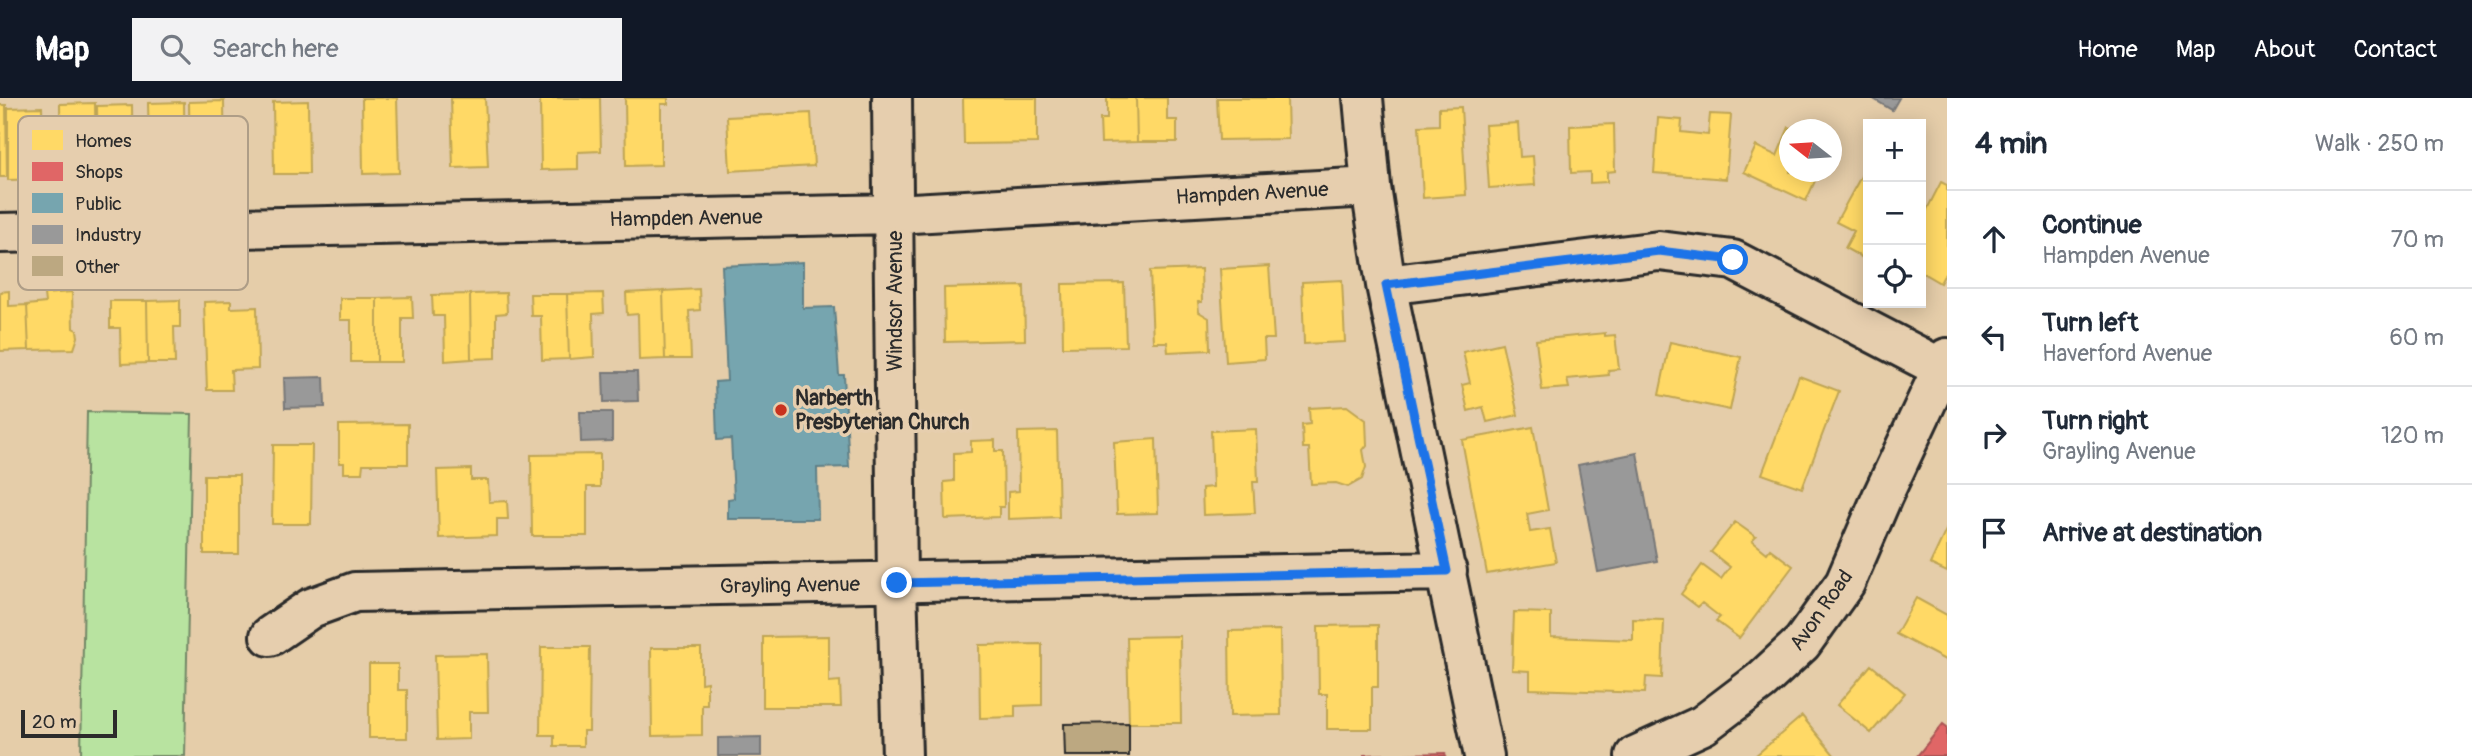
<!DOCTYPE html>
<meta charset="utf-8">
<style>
:root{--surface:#fff;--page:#f2f2f3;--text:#1f2937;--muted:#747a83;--line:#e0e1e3;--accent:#111827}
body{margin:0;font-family:Pangolin,sans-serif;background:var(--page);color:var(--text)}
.controls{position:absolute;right:21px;top:21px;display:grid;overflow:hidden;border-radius:0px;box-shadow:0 4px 18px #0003}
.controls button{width:63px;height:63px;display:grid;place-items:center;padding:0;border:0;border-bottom:2px solid var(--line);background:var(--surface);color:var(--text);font:35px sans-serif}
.compass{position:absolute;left:1779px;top:21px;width:63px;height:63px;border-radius:50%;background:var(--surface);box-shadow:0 4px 18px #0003;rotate:287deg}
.scale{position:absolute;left:21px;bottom:18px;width:96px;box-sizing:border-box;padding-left:7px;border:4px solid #2b2b2b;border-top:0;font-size:19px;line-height:24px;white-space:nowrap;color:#2b2b2b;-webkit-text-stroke:5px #e6ceae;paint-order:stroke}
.stop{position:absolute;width:21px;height:21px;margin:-16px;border:5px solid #1a73e8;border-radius:50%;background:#fff}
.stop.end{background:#1a73e8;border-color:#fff;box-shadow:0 2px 7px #0008}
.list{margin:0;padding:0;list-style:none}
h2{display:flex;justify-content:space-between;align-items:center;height:91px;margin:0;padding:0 28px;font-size:30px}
h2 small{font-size:23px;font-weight:400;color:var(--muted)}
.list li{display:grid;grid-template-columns:46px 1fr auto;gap:21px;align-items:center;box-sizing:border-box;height:98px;padding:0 28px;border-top:2px solid var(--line)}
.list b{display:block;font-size:26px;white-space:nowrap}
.list p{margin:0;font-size:23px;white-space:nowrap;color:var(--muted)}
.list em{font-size:23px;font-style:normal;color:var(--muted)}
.icon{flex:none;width:38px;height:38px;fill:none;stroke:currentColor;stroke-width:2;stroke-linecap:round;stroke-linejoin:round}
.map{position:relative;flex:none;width:1947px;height:658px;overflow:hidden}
header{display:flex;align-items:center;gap:42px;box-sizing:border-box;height:98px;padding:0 35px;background:var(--accent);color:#fff}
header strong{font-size:33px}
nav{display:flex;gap:38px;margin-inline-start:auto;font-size:24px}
.search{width:490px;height:63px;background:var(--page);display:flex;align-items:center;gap:18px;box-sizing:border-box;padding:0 24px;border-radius:0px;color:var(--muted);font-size:26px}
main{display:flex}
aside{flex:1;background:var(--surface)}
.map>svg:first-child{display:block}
.green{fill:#b8e3a0;stroke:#728766;stroke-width:2}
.homes{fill:#ffd966;stroke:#bfa554;stroke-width:2}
.shops{fill:#e06666;stroke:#aa5454;stroke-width:2}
.public{fill:#76a5af;stroke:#608087;stroke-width:2}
.industry{fill:#999;stroke:#787878;stroke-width:2}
.building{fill:#bca881;stroke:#2b2b2b;stroke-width:2}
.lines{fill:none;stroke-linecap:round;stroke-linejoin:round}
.minor-casing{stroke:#2b2b2b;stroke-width:44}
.minor{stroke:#e6ceae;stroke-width:38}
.route{stroke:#1a73e8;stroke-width:9}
.poi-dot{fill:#c8321e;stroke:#e6ceae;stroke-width:2.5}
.labels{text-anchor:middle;stroke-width:7;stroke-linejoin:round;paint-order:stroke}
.street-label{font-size:21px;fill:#2b2b2b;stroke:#e6ceae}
.poi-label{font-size:21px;font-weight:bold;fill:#2b2b2b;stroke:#e6ceae;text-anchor:start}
.key{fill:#e6ceae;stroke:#ae9d87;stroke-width:2}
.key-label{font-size:19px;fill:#2b2b2b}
</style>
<header>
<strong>Map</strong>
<div class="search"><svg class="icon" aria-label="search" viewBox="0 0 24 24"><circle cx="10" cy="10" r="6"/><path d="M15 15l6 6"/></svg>Search here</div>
<nav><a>Home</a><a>Map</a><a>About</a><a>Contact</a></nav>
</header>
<main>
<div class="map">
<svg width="1947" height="658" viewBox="0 0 1947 658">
<rect width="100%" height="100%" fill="#e5cda9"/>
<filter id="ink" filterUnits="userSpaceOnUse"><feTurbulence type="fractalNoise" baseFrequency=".0143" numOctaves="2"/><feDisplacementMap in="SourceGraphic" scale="14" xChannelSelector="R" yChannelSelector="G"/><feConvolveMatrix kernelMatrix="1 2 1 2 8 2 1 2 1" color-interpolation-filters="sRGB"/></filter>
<g filter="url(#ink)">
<!-- green -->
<path class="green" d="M87,314L192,316L185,658H81Z"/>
<!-- homes -->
<path class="homes" d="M362,0H397L399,75L363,76Z
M451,0H485L488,69L453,70Z
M540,0H600L601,53L578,54V71L541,72Z
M625,0H668V6H661V67L626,68Z
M963,0H1037V45L964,46Z
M1107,0H1136L1137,44L1101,45L1100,21H1107Z
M1136,0H1167V22H1177V44H1137Z
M1217,0H1287L1288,41L1219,42Z
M224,3L225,75L190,76L189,4Z
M308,3L309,76H274L273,4Z
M184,4L185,77H150L148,5Z
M95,5L96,78H61L60,6Z
M0,7H6L7,79H0Z
M132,7L133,79L98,80L97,8Z
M42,9L44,81L8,82V10Z
M1461,9L1466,97L1423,100L1419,28L1439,27V10Z
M811,15L814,68L730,73L727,19Z
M1710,16L1731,17L1726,81L1654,75L1658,20L1682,22L1681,34L1708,37Z
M1518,25L1520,59L1533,58L1535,87L1489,90L1485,27Z
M1614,26L1615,73L1607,74V84L1590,85V74L1571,75L1570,28Z
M1789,29L1795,32H1790V74H1819L1806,103L1744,74L1756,48L1777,58Z
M1865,71L1868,73V155L1865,161L1845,150L1854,133L1836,124Z
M1941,84L1947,87V172L1940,185L1921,174V123Z
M1269,168L1274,241H1264L1265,261L1226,264L1220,171Z
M1201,171L1202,204H1198L1199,214L1209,220L1210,252L1168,254L1167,244H1153L1150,173Z
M1342,182L1345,244L1304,246L1302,184Z
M1124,185L1126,248L1063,249L1062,186Z
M1024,188L1025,242L945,244L944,190Z
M699,191L700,212L689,213L691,261H665L663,193Z
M9,193V208L27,207L29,252L0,253V194Z
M663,193L665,261L639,262L638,216L627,217L626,195Z
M72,194L73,230L77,232L78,239L74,251L29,252L27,207L45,205L44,196Z
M506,195L507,215L496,216V260L471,261L470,196Z
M603,195L604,215L593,216L594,259L569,261L567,196Z
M470,196L471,261L445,263L444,218H433L432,197Z
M530,196H567L569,261L542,262L541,218H531Z
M412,199L413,220H402V264H377V200Z
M340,200H377V264H351V222H340Z
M180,202V229H174L175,265H148L147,203Z
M110,203H147L148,265L121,266L120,230H110Z
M231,203V210L257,209L258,271L231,272L232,292H207L204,204Z
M1605,235V238L1615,237L1619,271L1608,272L1609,277L1567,281L1569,290L1542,292L1536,242Z
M1670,244L1741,259L1730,312L1659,297Z
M1502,245L1518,317L1487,324L1483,309L1468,313L1462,287L1470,285L1463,254Z
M1799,278L1839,293L1802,390L1762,376Z
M1347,308L1366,322L1367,347L1363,352L1366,369L1362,381L1348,389L1336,385L1311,386L1309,350H1303L1302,327L1310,326L1309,310Z
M408,326V366H363L362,375H344V365H339V327Z
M1533,329L1548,412L1527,416L1530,434L1550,431L1556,464L1487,476L1462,342Z
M1256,331L1258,384H1253L1255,415L1203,417L1202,390L1213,389L1211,333Z
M1057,333L1059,419L1008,421V394L1019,393L1018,334Z
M1156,341L1158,415L1117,416L1114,344Z
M995,342V353H1003L1004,409H999V419L945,421L944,384L954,383V355L971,354V343Z
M273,347H312L311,426H272Z
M600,356V389H587V438H532L531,357Z
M471,371V382H488L489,404L507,403L508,421H497V438L439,440L437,372Z
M204,377H239V456H204Z
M1735,424L1756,439L1752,443L1767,455L1770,451L1793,468L1739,540L1716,523L1720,519L1702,505L1698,509L1681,496L1702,467L1721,481L1730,469L1711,454Z
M1947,430V474L1930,466Z
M1916,500L1947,517V563L1896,536Z
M1514,514L1551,515V539L1633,542V521L1664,522L1662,580L1646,579L1645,595L1530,591V573L1512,572Z
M1378,527V589H1372V631H1327V596H1319L1318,528Z
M1280,532L1281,617L1230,618L1229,533Z
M829,538V584L840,583L841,609H763V539Z
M1180,538L1181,625H1129L1127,539Z
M1042,546V607L1015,608V619L980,620L979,547Z
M541,549H590L589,633H583V648H554V637H540Z
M651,550H701V585L707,584V607H702V637L652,638Z
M487,556L488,614H469V641L437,642L435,557Z
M369,566H398V592H407V640H369Z
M1871,567L1905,595L1871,635L1837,607Z
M1802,618L1835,658H1755Z"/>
<!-- shops -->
<path class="shops" d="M1943,626L1947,629V658H1917Z
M1445,655L1446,658H1364V657Z"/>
<!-- public -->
<path class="public" d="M803,164V210L834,209L839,277H844L849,369L817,370L818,421H728V401L734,400L731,341L717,342L715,284L727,283L722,168Z"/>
<!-- industry -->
<path class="industry" d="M1872,0H1899L1892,12Z
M603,274H637L638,303L604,304Z
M324,279L325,309L285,310L284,280Z
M580,314H612V343L581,344Z
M1637,355L1657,463L1598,474L1578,367Z
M761,639V658H718V640Z"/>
<!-- building -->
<path class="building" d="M1129,625V658H1065L1064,626Z"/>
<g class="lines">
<!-- minor casing -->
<g class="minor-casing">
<path id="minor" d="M892,0L897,485L902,658
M1363,0L1371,89L1386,187L1484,658
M0,135L895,116L1371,89
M1386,187L1659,153L1733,162L1941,270
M270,538L311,510L355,494L1447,473
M1635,658L1703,627L1761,583L1802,545L1845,485L1882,399L1947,260"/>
</g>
<!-- minor -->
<use href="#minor" class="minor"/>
</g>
</g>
<g class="lines" filter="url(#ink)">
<!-- route -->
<path class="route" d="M897,485L1447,473L1386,187L1659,153L1733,162"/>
</g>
<!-- markers -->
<circle class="poi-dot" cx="781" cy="312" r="7"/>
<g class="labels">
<!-- street labels -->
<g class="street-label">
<text transform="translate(1252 95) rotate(-3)" y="7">Hampden Avenue</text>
<text transform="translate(686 120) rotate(-1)" y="7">Hampden Avenue</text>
<text transform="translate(895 203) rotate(-90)" y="7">Windsor Avenue</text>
<text transform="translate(790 487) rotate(-1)" y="7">Grayling Avenue</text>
<text transform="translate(1821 512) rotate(-55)" y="7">Avon Road</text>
</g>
<!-- poi labels -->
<g class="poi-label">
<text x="795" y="307">Narberth<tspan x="795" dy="24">Presbyterian Church</tspan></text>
</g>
</g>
<!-- legend -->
<rect x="18" y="18" width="230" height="174" rx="10" class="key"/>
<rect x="32" y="32" width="31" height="20" fill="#ffd966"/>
<rect x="32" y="64" width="31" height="19" fill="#e06666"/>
<rect x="32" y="95" width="31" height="20" fill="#76a5af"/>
<rect x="32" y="127" width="31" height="19" fill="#999"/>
<rect x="32" y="158" width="31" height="20" fill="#bca881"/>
<g class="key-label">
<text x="75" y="49">Homes</text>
<text x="75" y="80">Shops</text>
<text x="75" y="112">Public</text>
<text x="75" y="143">Industry</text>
<text x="75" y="175">Other</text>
</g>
</svg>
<div class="controls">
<button>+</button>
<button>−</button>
<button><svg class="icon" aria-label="locate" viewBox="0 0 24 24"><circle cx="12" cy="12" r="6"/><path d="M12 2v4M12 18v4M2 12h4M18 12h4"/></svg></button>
</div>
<svg class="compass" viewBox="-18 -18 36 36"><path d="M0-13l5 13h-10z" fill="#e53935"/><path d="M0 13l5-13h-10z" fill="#747a83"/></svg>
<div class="scale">20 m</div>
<div class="stop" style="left:1733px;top:162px"></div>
<div class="stop end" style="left:897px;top:485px"></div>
</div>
<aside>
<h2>4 min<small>Walk · 250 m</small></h2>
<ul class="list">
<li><svg class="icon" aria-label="ahead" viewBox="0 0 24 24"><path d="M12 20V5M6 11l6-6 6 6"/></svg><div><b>Continue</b><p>Hampden Avenue</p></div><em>70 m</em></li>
<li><svg class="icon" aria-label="left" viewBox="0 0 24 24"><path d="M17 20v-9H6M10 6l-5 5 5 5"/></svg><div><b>Turn left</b><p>Haverford Avenue</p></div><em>60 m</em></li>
<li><svg class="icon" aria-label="right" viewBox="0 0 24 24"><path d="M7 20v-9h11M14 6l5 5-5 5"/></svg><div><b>Turn right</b><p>Grayling Avenue</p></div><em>120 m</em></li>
<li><svg class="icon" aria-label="arrive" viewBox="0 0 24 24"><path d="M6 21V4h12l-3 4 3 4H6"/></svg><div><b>Arrive at destination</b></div></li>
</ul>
</aside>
</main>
